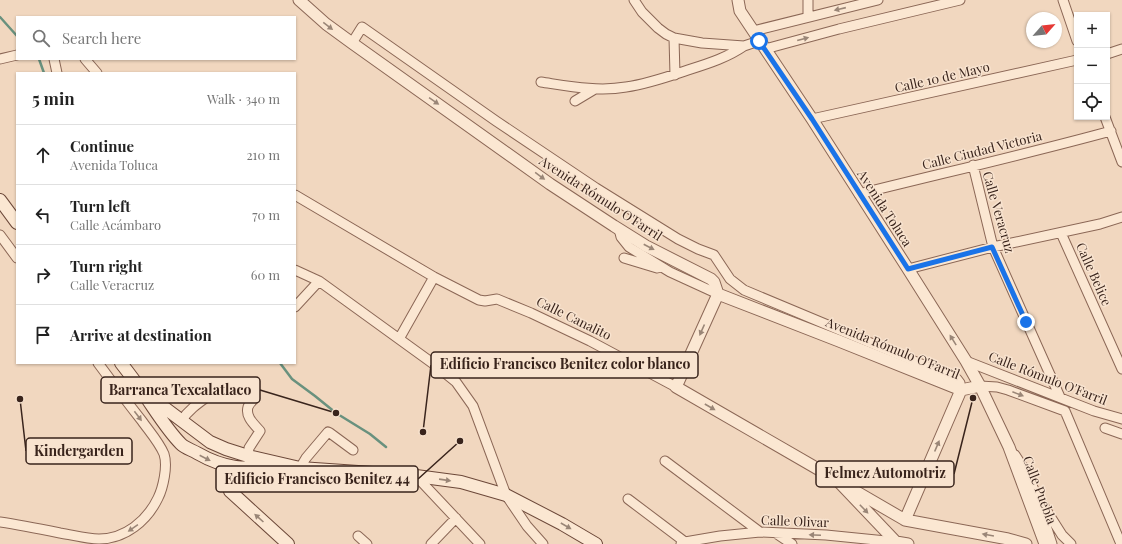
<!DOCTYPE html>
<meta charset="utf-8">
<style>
:root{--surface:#fff;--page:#f6f6f6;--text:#222;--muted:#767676;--line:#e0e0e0}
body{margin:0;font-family:"Playfair Display",serif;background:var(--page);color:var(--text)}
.controls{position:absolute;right:12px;top:12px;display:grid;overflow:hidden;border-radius:0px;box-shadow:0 1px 3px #0004}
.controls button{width:36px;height:36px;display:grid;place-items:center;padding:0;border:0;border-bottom:1px solid var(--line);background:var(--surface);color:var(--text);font:20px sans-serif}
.compass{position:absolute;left:1026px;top:12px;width:36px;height:36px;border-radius:50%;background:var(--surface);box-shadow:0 1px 3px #0004;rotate:63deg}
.stop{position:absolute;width:12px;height:12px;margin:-9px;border:3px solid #1a73e8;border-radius:50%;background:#fff}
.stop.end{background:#1a73e8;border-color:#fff;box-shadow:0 1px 4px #0008}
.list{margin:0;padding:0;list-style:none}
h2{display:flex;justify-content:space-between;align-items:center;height:52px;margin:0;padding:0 16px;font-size:17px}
h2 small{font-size:13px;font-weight:400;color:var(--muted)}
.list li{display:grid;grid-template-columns:26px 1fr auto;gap:12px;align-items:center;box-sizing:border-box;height:60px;padding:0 16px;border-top:1px solid var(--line)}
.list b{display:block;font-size:15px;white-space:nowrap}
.list p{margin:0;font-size:13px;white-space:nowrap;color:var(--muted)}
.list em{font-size:13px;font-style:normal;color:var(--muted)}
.icon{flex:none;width:22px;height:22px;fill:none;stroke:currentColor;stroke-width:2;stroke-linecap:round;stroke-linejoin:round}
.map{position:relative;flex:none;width:1122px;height:544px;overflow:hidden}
.search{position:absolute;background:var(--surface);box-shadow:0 1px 3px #0004;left:16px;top:16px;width:280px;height:44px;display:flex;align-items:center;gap:10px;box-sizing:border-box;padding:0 14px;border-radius:0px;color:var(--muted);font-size:15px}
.panel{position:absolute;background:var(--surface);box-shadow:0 1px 3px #0004;left:16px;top:72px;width:280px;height:292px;border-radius:0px}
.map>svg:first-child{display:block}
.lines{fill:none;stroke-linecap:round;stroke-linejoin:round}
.stream{stroke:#69917e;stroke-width:2.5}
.minor-casing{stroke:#8b6756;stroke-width:11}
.tertiary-casing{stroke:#8b6756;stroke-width:13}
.secondary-casing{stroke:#6c4839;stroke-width:14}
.minor{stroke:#fbe7d2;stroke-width:9}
.tertiary{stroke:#fbe7d2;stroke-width:11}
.secondary{stroke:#fbe7d2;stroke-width:12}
.oneway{fill:#9a8677}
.route{stroke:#1a73e8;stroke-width:5}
.labels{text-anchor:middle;stroke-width:3;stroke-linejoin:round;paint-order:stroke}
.street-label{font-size:13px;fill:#39241c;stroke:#f8e3cf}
.leader{fill:none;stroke:#39241c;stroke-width:1.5}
.callout-dot{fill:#39241c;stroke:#f8e3cf;stroke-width:1.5}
.callout{fill:#f8e3cf;stroke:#39241c;stroke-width:1.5}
.callout-label{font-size:14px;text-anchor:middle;font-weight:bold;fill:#39241c}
</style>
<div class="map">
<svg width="1122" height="544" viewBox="0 0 1122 544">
<rect width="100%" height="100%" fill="#f1d7bf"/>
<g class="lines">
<!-- stream -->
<path class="stream" d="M0,17L17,36
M39,59L44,73
M280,363L292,379L315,396L336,413L370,434L386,447"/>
<!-- minor casing -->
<g class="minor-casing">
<path id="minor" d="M634,0L642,12L658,28L666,34L674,38L702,43L744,46L759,41
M808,0V17
M1063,0L1077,41
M753,31L878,0
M674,38L675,75
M352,43L362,27L496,121L596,188L678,239L698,249L714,255L730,279L744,290L957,379L960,383L961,390
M765,49L839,29L960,0
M1107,54L1122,49
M0,59L17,55
M54,59L57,73
M85,59L97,73
M541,82C568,86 598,92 626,87C648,84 670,76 691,69C710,63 728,57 744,46
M575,101L595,89
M1105,117L1122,162
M812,119L1077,60
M973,165L993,247L1060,397
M859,194C943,173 1027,154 1111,131
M295,195L434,277L479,300L485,301L497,299L531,313L590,341L676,387
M619,229L621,237L629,247L670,272L718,294
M1061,233L1122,369
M0,235L17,258
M624,258L657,268
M908,269L993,247L1100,224L1122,217
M295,270L319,281L435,365L456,382L473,406L506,495L527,526L543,544
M295,307L319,281
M399,339L434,277
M966,361L1094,411L1122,419
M980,386L997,387L1008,390L1065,411L1121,544
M181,421C189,409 200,402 211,394L221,396
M1105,428L1122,434
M1015,455L1028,475L1036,495L1052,544
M248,456L249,448L260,431C255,425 245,417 248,407C249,404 252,401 254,399
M665,461L760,532
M300,468L306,458L328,432L330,433L353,450
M416,476L480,544
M628,499L685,542
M1043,505L1062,535L1071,544
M0,522C20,525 40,529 60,533C73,535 86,539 99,539C125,539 147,521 158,498C163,488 168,466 164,454C159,442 149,431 142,421C127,402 112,382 98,363
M777,534L792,544
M358,536L367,544
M431,544L456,518
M681,544L685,542L720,536L760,532L826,535L896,542"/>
</g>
<!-- tertiary casing -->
<g class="tertiary-casing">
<path id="tertiary" d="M299,0L326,24L352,43L550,184L614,226L646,246L711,279L714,282L718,294
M738,0L740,11L812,119L908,269L966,361L980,386L1009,447L1045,544
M718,294L676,387L837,480L896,542
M718,294L839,341L961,390L980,386
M850,488L905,520L1008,539L1026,544
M905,520L961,390
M896,542L908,544"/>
</g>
<!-- secondary casing -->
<g class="secondary-casing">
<path id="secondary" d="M0,200L17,223
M121,363C128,372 135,381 141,390C154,408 166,429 181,444C185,448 192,450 197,453C225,469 245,470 276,465
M141,390L210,442L226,449L248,456L300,468L416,476L461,482L506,495L562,524L596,544
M228,466C227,476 226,483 230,491L288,544"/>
</g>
<!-- minor -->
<use href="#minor" class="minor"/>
<!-- tertiary -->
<use href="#tertiary" class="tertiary"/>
<!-- secondary -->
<use href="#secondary" class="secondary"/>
</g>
<!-- one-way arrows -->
<defs><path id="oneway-solid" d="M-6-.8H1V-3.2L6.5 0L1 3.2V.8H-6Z"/></defs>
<g class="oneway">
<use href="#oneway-solid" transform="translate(840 9) rotate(167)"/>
<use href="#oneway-solid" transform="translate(328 26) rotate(38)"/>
<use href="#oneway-solid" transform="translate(803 39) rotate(-15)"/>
<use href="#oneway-solid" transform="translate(434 101) rotate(35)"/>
<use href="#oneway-solid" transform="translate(540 176) rotate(36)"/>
<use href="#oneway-solid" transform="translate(649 247) rotate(28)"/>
<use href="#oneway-solid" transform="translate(702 330) rotate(114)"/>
<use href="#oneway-solid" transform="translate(953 340) rotate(-122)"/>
<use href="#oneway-solid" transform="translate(1018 394) rotate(21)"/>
<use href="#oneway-solid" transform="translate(710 407) rotate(30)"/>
<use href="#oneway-solid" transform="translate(138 416) rotate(53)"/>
<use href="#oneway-solid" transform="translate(937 446) rotate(-67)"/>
<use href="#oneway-solid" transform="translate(205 458) rotate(27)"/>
<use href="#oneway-solid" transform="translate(445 480) rotate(8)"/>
<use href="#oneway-solid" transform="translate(864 509) rotate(46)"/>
<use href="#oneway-solid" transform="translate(259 518) rotate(-138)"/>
<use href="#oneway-solid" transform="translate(566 526) rotate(30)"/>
<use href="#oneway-solid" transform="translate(133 528) rotate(145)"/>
<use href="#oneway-solid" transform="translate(815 535) rotate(-177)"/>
<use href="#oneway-solid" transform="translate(988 535) rotate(-170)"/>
</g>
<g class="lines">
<!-- route -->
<path class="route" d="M759,41L812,119L908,269L992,247L1026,322"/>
</g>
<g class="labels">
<!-- street labels -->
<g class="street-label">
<text transform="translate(942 77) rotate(-13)" y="5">Calle 10 de Mayo</text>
<text transform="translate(982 150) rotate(-14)" y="5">Calle Ciudad Victoria</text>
<text transform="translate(601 198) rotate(33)" y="5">Avenida Rómulo O'Farril</text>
<text transform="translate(885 208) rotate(57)" y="5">Avenida Toluca</text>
<text transform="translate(999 212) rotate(74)" y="5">Calle Veracruz</text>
<text transform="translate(1094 274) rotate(66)" y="5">Calle Belice</text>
<text transform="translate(574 318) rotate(26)" y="5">Calle Canalito</text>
<text transform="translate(893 348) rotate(22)" y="5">Avenida Rómulo O'Farril</text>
<text transform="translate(1048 378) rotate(21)" y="5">Calle Rómulo O'Farril</text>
<text transform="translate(1040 490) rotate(69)" y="5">Calle Puebla</text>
<text transform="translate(795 521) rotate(2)" y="5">Calle Olivar</text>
</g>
</g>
<!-- callouts -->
<path class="leader" d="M423 432L431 365M336 413L260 390M20 399L26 451M973 398L954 474M460 441L418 479"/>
<g class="callout-dot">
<circle cx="423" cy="432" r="4"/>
<circle cx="336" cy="413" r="4"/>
<circle cx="20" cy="399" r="4"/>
<circle cx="973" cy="398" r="4"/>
<circle cx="460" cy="441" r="4"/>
</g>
<g class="callout">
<rect x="431" y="352" width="267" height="26" rx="4"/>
<rect x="101" y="377" width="159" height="26" rx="4"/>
<rect x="26" y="438" width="106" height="26" rx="4"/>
<rect x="816" y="461" width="138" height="26" rx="4"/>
<rect x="216" y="466" width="202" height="26" rx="4"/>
</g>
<g class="callout-label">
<text x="565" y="369">Edificio Francisco Benitez color blanco</text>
<text x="180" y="395">Barranca Texcalatlaco</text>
<text x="79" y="456">Kindergarden</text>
<text x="885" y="478">Felmez Automotriz</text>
<text x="317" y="484">Edificio Francisco Benitez 44</text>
</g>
</svg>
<div class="controls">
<button>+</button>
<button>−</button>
<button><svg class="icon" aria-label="locate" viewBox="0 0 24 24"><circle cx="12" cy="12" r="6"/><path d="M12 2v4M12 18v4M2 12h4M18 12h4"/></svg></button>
</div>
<svg class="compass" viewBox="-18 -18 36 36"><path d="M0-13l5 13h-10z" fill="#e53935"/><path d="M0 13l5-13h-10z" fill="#767676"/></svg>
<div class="stop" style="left:759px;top:41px"></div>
<div class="stop end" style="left:1026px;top:322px"></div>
<div class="search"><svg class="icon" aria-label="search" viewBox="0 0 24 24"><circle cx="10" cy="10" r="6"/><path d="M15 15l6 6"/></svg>Search here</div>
<section class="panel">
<h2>5 min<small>Walk · 340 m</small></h2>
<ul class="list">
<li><svg class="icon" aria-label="ahead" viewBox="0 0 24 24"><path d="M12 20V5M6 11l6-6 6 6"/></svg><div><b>Continue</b><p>Avenida Toluca</p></div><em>210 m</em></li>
<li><svg class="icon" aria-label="left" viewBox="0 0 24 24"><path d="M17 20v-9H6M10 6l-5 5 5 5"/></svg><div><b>Turn left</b><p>Calle Acámbaro</p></div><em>70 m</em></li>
<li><svg class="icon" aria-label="right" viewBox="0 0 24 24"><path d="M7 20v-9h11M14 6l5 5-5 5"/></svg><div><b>Turn right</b><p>Calle Veracruz</p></div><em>60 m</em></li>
<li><svg class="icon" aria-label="arrive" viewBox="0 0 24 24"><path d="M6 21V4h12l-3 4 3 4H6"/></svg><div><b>Arrive at destination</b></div></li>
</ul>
</section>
</div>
